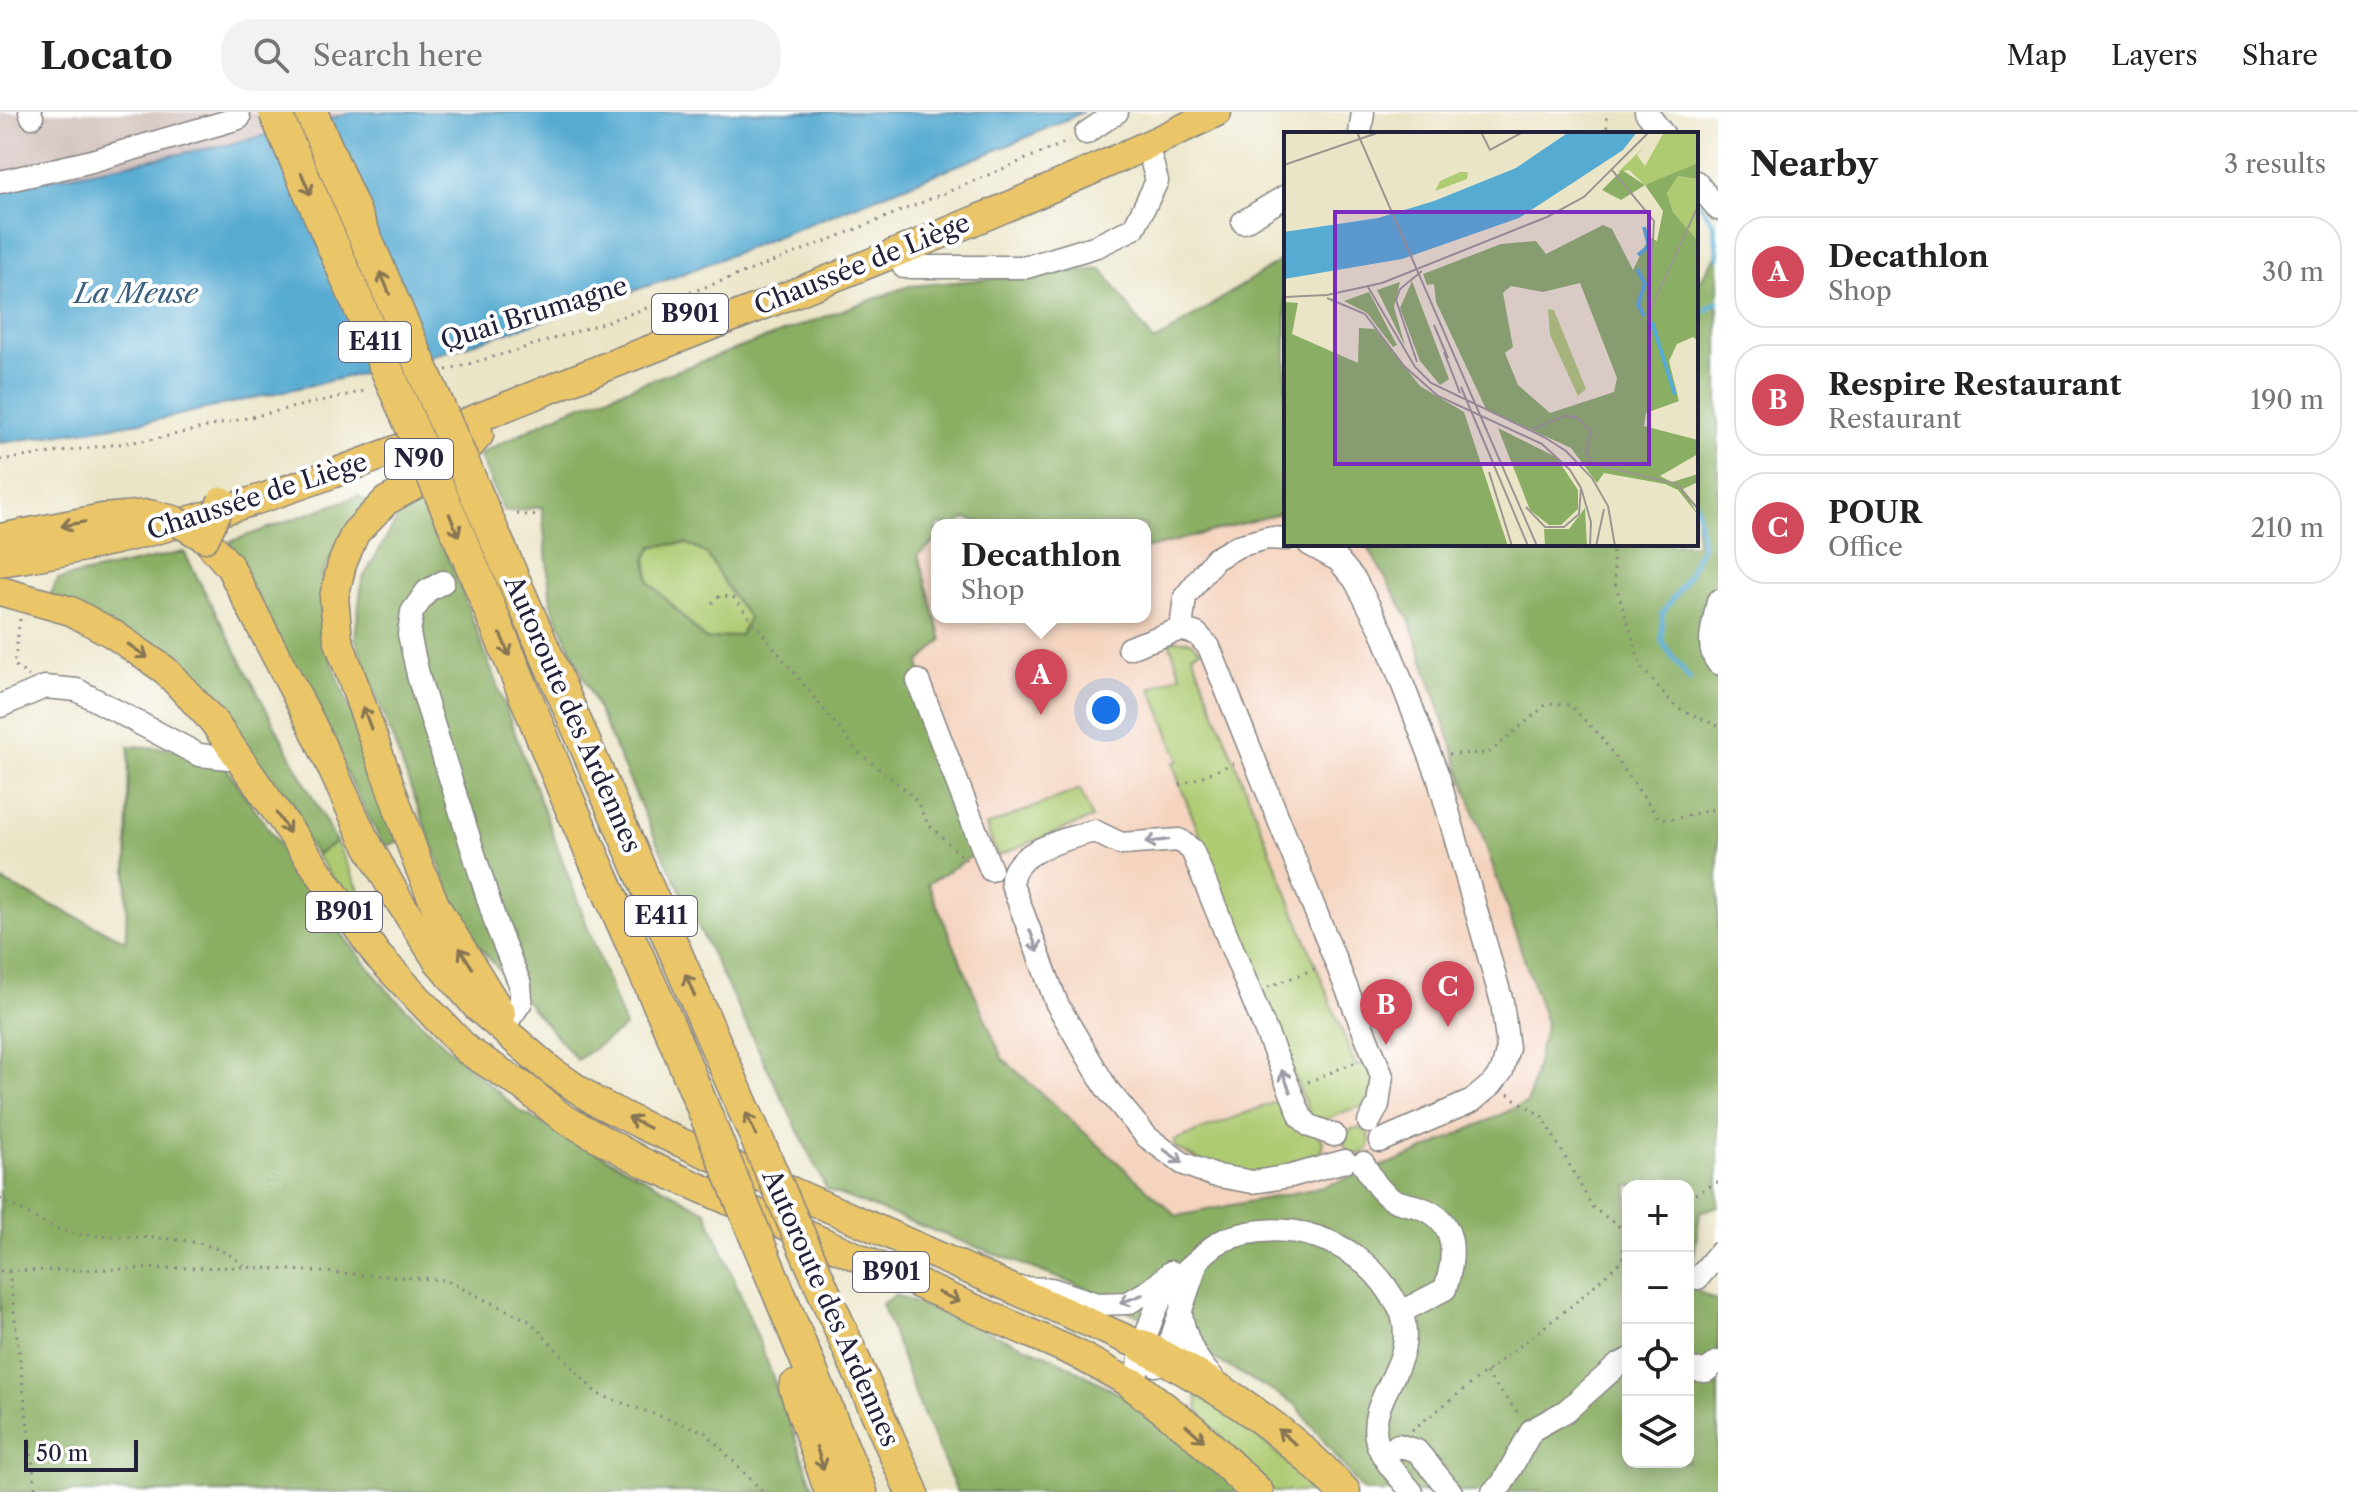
<!DOCTYPE html>
<meta charset="utf-8">
<style>
:root{--surface:#fff;--page:#f2f2f2;--text:#222;--muted:#767676;--line:#e0e0e0;--accent:#d1495b}
body{margin:0;font-family:"Libre Caslon Text",serif;background:var(--page);color:var(--text)}
.controls{position:absolute;right:24px;bottom:24px;display:grid;overflow:hidden;border-radius:16px;box-shadow:0 4px 20px #0003}
.controls button{width:72px;height:72px;display:grid;place-items:center;padding:0;border:0;border-bottom:2px solid var(--line);background:var(--surface);color:var(--text);font:40px sans-serif}
.scale{position:absolute;left:24px;bottom:20px;width:114px;box-sizing:border-box;padding-left:8px;border:4px solid #22223b;border-top:0;font-size:22px;line-height:28px;white-space:nowrap;color:#22223b;-webkit-text-stroke:6px #fff;paint-order:stroke}
.you{position:absolute;left:1106px;top:598px;width:28px;height:28px;margin:-20px;border:6px solid #fff;border-radius:50%;background:#1a73e8;box-shadow:0 0 0 12px #1a73e833}
.badge{display:grid;place-items:center;width:52px;height:52px;border-radius:50%;background:var(--accent);color:#fff;font-size:26px;font-weight:700}
.pin{position:absolute;translate:-50% -66px;filter:drop-shadow(0 2px 4px #0008)}
.pin::after{content:'';position:absolute;top:42px;width:28px;height:24px;background:inherit;clip-path:polygon(0 0,100% 0,50% 100%)}
.popup{position:absolute;left:931px;top:407px;width:220px;height:104px;box-sizing:border-box;display:grid;place-content:center;border-radius:16px;background:var(--surface);filter:drop-shadow(0 2px 6px #0005);font-size:26px;white-space:nowrap;color:var(--muted)}
.popup b{font-size:30px;color:var(--text)}
.popup::after{content:'';position:absolute;left:50%;top:100%;margin-left:-16px;border:16px solid transparent;border-top-color:var(--surface)}
.list{margin:0;padding:0;list-style:none}
h2{display:flex;justify-content:space-between;align-items:center;height:104px;margin:0;padding:0 32px;font-size:34px}
h2 small{font-size:26px;font-weight:400;color:var(--muted)}
.list li{display:grid;grid-template-columns:52px 1fr auto;gap:24px;align-items:center;box-sizing:border-box;height:112px;margin:0 16px 16px;padding:0 16px;border:2px solid var(--line);border-radius:32px}
.list b{display:block;font-size:30px;white-space:nowrap}
.list p{margin:0;font-size:26px;white-space:nowrap;color:var(--muted)}
.list em{font-size:26px;font-style:normal;color:var(--muted)}
.icon{flex:none;width:44px;height:44px;fill:none;stroke:currentColor;stroke-width:2;stroke-linecap:round;stroke-linejoin:round}
.map{position:relative;flex:none;width:1718px;height:1380px;overflow:hidden}
header{display:flex;align-items:center;gap:48px;box-sizing:border-box;height:112px;padding:0 40px;background:var(--surface);border-bottom:2px solid var(--line)}
header strong{font-size:38px}
nav{display:flex;gap:44px;margin-inline-start:auto;font-size:28px}
.search{width:560px;height:72px;background:var(--page);display:flex;align-items:center;gap:20px;box-sizing:border-box;padding:0 28px;border-radius:32px;color:var(--muted);font-size:30px}
main{display:flex}
aside{flex:1;background:var(--surface)}
.map>svg:first-child{display:block}
.built{fill:#f4d4bf}
.industrial{fill:#d0c0bb}
.green{fill:#aecb72;stroke:#687656;stroke-width:2}
.forest{fill:#8aaf64;stroke:#566850;stroke-width:2;fill-rule:evenodd}
.water{fill:#56abd2;stroke:#3c6686;stroke-width:2}
.lines{fill:none;stroke-linecap:round;stroke-linejoin:round}
.stream{stroke:#56abd2;stroke-width:5}
.minor-casing{stroke:#868482;stroke-width:25}
.major-casing{stroke:#868482;stroke-width:31}
.highway-casing{stroke:#868482;stroke-width:35}
.path{stroke:#868482;stroke-width:3;stroke-dasharray:2 6;stroke-linecap:butt}
.minor{stroke:#fff;stroke-width:22}
.major{stroke:#ebc669;stroke-width:28}
.highway{stroke:#ebc669;stroke-width:32}
.major-bridge-casing{stroke:#868482;stroke-width:31;stroke-linecap:butt}
.highway-bridge-casing{stroke:#868482;stroke-width:35;stroke-linecap:butt}
.major-bridge{stroke:#ebc669;stroke-width:28}
.highway-bridge{stroke:#ebc669;stroke-width:32}
.oneway{stroke:#867452}
.oneway2{stroke:#9c9ca7}
.labels{text-anchor:middle;stroke-width:8;stroke-linejoin:round;paint-order:stroke}
.shield{fill:#fff;stroke:#646476;stroke-width:2}
.shield-label{font-size:24px;font-weight:bold;fill:#22223b}
.street-label{font-size:26px;fill:#22223b;stroke:#fff}
.water-label{font-size:28px;font-style:italic;fill:#39607f;stroke:#fff}
.inset-river{fill:none;stroke:#56abd2;stroke-width:4}
.inset-road{fill:none;stroke:#9b9790;stroke-width:2}
.view{fill:#7b2cbf;fill-opacity:0.15;stroke:#7b2cbf;stroke-width:4}
.inset-edge{fill:none;stroke:#22223b;stroke-width:4}
</style>
<header>
<strong>Locato</strong>
<div class="search"><svg class="icon" aria-label="search" viewBox="0 0 24 24"><circle cx="10" cy="10" r="6"/><path d="M15 15l6 6"/></svg>Search here</div>
<nav><a>Map</a><a>Layers</a><a>Share</a></nav>
</header>
<main>
<div class="map">
<svg width="1718" height="1380" viewBox="0 0 1718 1380">
<rect width="100%" height="100%" fill="#fff"/>
<filter id="ink" filterUnits="userSpaceOnUse"><feTurbulence type="fractalNoise" baseFrequency=".0125" numOctaves="2"/><feDisplacementMap in="SourceGraphic" scale="16" xChannelSelector="R" yChannelSelector="G"/><feConvolveMatrix kernelMatrix="1 2 1 2 8 2 1 2 1" color-interpolation-filters="sRGB"/></filter>
<filter id="wash" filterUnits="userSpaceOnUse"><feTurbulence type="fractalNoise" baseFrequency=".006" numOctaves="4" result="noise"/><feDisplacementMap in="SourceGraphic" scale="32" xChannelSelector="R" yChannelSelector="G"/><feGaussianBlur stdDeviation="1.8" result="paint"/><feColorMatrix in="noise" values="0 0 0 0 0 0 0 0 0 0 0 0 0 0 0 0 0 1.4 0 .05"/><feComposite in="paint" operator="in"/></filter>
<g filter="url(#wash)">
<rect width="100%" height="100%" fill="#ebe5c8"/>
<!-- built -->
<path class="built" d="M1286,400V432H1366L1409,507L1546,912L1528,990L1413,1043L1323,1075L1176,1104L1002,946L928,771L975,742L919,550L918,443L937,428V505H1145V437Z"/>
<!-- industrial -->
<path class="industrial" d="M0,0H354L235,31L0,77Z"/>
<!-- green -->
<path class="green" d="M686,431L707,442L733,485L750,506L740,523L706,528L649,470L646,446L654,434Z
M1174,528L1190,529L1201,538L1192,542L1356,954L1367,951L1375,977L1365,994L1346,999L1324,1009L1310,1004L1180,673L1173,651L1179,648L1151,576L1181,563L1169,530Z
M1080,677L1092,706L997,744L986,714Z
M336,730L378,817L439,898L389,845L316,743Z
M1286,986L1323,1029L1320,1044L1266,1062L1217,1058L1174,1035L1175,1028Z
M1344 1029a13 13 0 1 1 26 0a13 13 0 1 1-26 0Z
M1196,1282L1249,1316L1319,1380H1274L1198,1300Z"/>
<!-- forest -->
<path class="forest" d="M1718,141V1094L1700,1100L1690,1175L1718,1190V1380H1364L1295,1292L1095,1180L827,1078L656,728L551,492L542,395L504,400L479,342L566,299L909,174L1102,157L1154,230L1286,145V400L1145,437V413H987L966,406L956,413H937V428L918,443L942,528L919,551L975,742L928,772L1002,946L1177,1104L1323,1075L1413,1043L1528,990L1546,911L1409,507L1366,432H1696V175ZM686,431L707,442L733,485L749,506L740,523L706,528L649,470L646,446L653,434ZM1628,1074H1688V1350H1628Z
M420,380L458,469L625,915L577,948L463,816L355,526L362,468L397,407Z
M358,384L371,392L338,430L322,464L321,520L399,729L384,735L229,430Z
M184,440L336,730L316,743L223,605L49,486L58,467Z
M129,634L215,640L341,821L388,879L465,952L520,999L706,1099L762,1236L815,1380H0V768L126,829Z
M895,1183L1054,1246L1157,1302L1243,1380H957L918,1290L882,1192Z"/>
<!-- water -->
<path class="water" d="M354,0H1083L1009,33L672,166L456,237L369,260L161,307L0,331V77L235,31Z"/>
<g class="lines">
<!-- stream -->
<path class="stream" d="M1700,91L1714,113L1718,145
M1696,205L1718,190
M1690,568L1662,530V502L1688,464L1702,433L1696,390"/>
</g>
</g>
<g filter="url(#ink)">
<g class="lines">
<!-- minor casing -->
<g class="minor-casing">
<path id="minor" d="M30,0L32,5
M1646,0L1663,22
M1086,21L1117,0
M1360,22L1363,0
M0,70L88,50L239,6
M1696,70L1718,97
M1243,110L1286,84
M904,155H1027L1097,134L1134,116L1157,69L1151,47
M1286,427L1267,426L1238,434L1215,447L1185,485L1181,517L1197,522L1209,535L1382,964L1378,993L1369,1010
M1309,432L1338,448L1355,468L1382,519L1438,664L1502,890L1508,936L1502,959L1492,972L1472,989L1380,1029
M443,470L427,479L412,500L409,522L419,567L497,815L520,872L521,890L507,910
M1718,489C1715,509 1704,534 1718,551
M1129,536L1181,517
M918,569L991,758
M0,594L45,575L77,578L199,643L239,647
M1334,1023L1310,1014L1301,1005L1192,738L1179,728L1121,732L1094,719C1069,726 1009,740 1012,772L1057,892L1107,977L1147,1025L1182,1051L1213,1063L1253,1070L1291,1064L1345,1049
M1363,1051C1371,1064 1377,1077 1390,1086C1399,1092 1411,1092 1421,1096C1459,1109 1455,1146 1445,1177L1401,1200
M1698,1166L1718,1142
M1018,1176L1051,1177L1097,1192L1128,1191L1152,1177L1171,1160
M1181,1202C1185,1227 1195,1248 1213,1266
M1156,1253L1165,1246L1196,1153
M1688,1257L1706,1259L1718,1250
M1134,1273C1140,1247 1149,1203 1165,1181C1174,1169 1188,1156 1199,1147C1206,1140 1215,1132 1224,1128C1283,1104 1356,1126 1390,1181C1394,1188 1399,1195 1402,1202C1418,1254 1365,1286 1377,1330C1382,1348 1400,1365 1412,1380
M1384,1344L1398,1333L1417,1339L1451,1380
M1493,1380L1502,1372L1532,1318L1566,1299L1618,1253L1628,1248"/>
</g>
<!-- major casing -->
<g class="major-casing">
<path id="major" d="M479,323L455,351L386,389L355,421L342,452L334,485L338,527L418,752L436,795L501,901
M0,426L103,406L148,402
M205,426L230,455L312,613L363,724L398,787L437,848L477,895L550,958L595,989L648,1016L1142,1234
M0,450C212,420 410,332 608,254C812,174 1020,96 1217,0
M0,479L71,499L113,522L165,558L213,609L377,843L467,938L524,975L563,1006L646,1052L1075,1241L1134,1273"/>
</g>
<!-- highway casing -->
<g class="highway-casing">
<path id="highway" d="M505,448L721,945
M475,461L571,695L675,928
M774,1169L861,1380
M827,1187L912,1380
M1142,1234C1221,1275 1283,1315 1344,1380
M1134,1273L1193,1319L1257,1380
M795,1275L831,1380"/>
</g>
<!-- path -->
<path class="path" d="M1604,22L1607,20L1606,0
M446,258C659,201 865,115 1069,29
M0,348L155,327L369,278
M517,402L537,404
M1612,432L1615,471L1642,556L1676,595L1718,614
M712,491L720,484L733,485L858,640L908,680L917,690L928,712L966,748
M20,507L14,553L29,564
M1449,642L1489,641L1548,591L1570,593L1600,624L1658,705L1670,708L1718,696
M1180,673L1235,651
M1268,875L1320,855
M1308,970L1356,950
M1508,982L1543,1005L1593,1096L1626,1119L1628,1118
M1688,1086L1718,1070
M0,1087C22,1098 48,1116 72,1121C124,1131 205,1114 245,1155L445,1168L531,1210L597,1282L705,1320L763,1380
M0,1159L245,1155
M9,1159L36,1380
M1486,1261L1521,1305
M1412,1318L1575,1191L1622,1148L1626,1119"/>
<!-- minor -->
<use href="#minor" class="minor"/>
<!-- major -->
<use href="#major" class="major"/>
<!-- highway -->
<use href="#highway" class="highway"/>
<!-- major-bridge casing -->
<g class="major-bridge-casing">
<path id="major-bridge" d="M148,402L174,408L205,426L222,389"/>
</g>
<!-- highway-bridge casing -->
<g class="highway-bridge-casing">
<path id="highway-bridge" d="M275,0L475,461
M311,0L505,448
M675,928L774,1169
M721,945L827,1187"/>
</g>
<!-- major-bridge -->
<use href="#major-bridge" class="major-bridge"/>
<!-- highway-bridge -->
<use href="#highway-bridge" class="highway-bridge"/>
</g>
<!-- one-way arrows -->
<defs><path id="oneway-shaft" d="M-6 0H5M1.5-3L5.5 0L1.5 3" fill="none" stroke-width="1.6" stroke-linecap="round" stroke-linejoin="round" transform="scale(2)"/></defs>
<g class="oneway">
<use href="#oneway-shaft" transform="translate(306 72) rotate(67)"/>
<use href="#oneway-shaft" transform="translate(385 171) rotate(-113)"/>
<use href="#oneway-shaft" transform="translate(73 412) rotate(169)"/>
<use href="#oneway-shaft" transform="translate(454 413) rotate(67)"/>
<use href="#oneway-shaft" transform="translate(505 533) rotate(68)"/>
<use href="#oneway-shaft" transform="translate(138 539) rotate(35)"/>
<use href="#oneway-shaft" transform="translate(367 606) rotate(-110)"/>
<use href="#oneway-shaft" transform="translate(283 711) rotate(56)"/>
<use href="#oneway-shaft" transform="translate(466 846) rotate(-122)"/>
<use href="#oneway-shaft" transform="translate(690 873) rotate(-113)"/>
<use href="#oneway-shaft" transform="translate(639 1011) rotate(-153)"/>
<use href="#oneway-shaft" transform="translate(751 1012) rotate(-114)"/>
<use href="#oneway-shaft" transform="translate(949 1185) rotate(24)"/>
<use href="#oneway-shaft" transform="translate(1195 1321) rotate(41)"/>
<use href="#oneway-shaft" transform="translate(1287 1325) rotate(-140)"/>
<use href="#oneway-shaft" transform="translate(820 1346) rotate(72)"/>
</g>
<g class="oneway2">
<use href="#oneway-shaft" transform="translate(1157 729) rotate(173)"/>
<use href="#oneway-shaft" transform="translate(1034 829) rotate(69)"/>
<use href="#oneway-shaft" transform="translate(1286 969) rotate(-112)"/>
<use href="#oneway-shaft" transform="translate(1173 1044) rotate(35)"/>
<use href="#oneway-shaft" transform="translate(1131 1187) rotate(159)"/>
</g>
</g>
<g class="labels">
<!-- shield labels -->
<g class="shield">
<rect x="652" y="182" width="76" height="40" rx="6"/>
<rect x="339" y="210" width="72" height="40" rx="6"/>
<rect x="385" y="327" width="68" height="40" rx="6"/>
<rect x="306" y="780" width="76" height="40" rx="6"/>
<rect x="625" y="784" width="72" height="40" rx="6"/>
<rect x="853" y="1140" width="76" height="40" rx="6"/>
</g>
<g class="shield-label">
<text x="690" y="210">B901</text>
<text x="375" y="238">E411</text>
<text x="419" y="355">N90</text>
<text x="344" y="808">B901</text>
<text x="661" y="812">E411</text>
<text x="891" y="1168">B901</text>
</g>
<!-- street labels -->
<g class="street-label">
<text transform="translate(862 152) rotate(-22)" y="9">Chaussée de Liège</text>
<text transform="translate(534 201) rotate(-17)" y="9">Quai Brumagne</text>
<text transform="translate(257 384) rotate(-18)" y="9">Chaussée de Liège</text>
<text transform="translate(573 602) rotate(66)" y="9">Autoroute des Ardennes</text>
<text transform="translate(831 1196) rotate(66)" y="9">Autoroute des Ardennes</text>
</g>
<!-- water labels -->
<g class="water-label">
<text x="136" y="191">La Meuse</text>
</g>
</g>
<!-- overview -->
<g transform="translate(1284 20)">
<rect width="414" height="414" fill="#ebe5c8"/>
<path d="M380,0H414V31L394,40V44L413,47L414,109L389,80L383,61L394,44L361,53L345,38L334,40L361,14L353,23L361,34ZM176,40H184L183,47L151,59L156,49ZM264,177L270,178L302,257L294,264L266,203Z" fill="#aecb72"/>
<path d="M414,31V57L413,47L394,44L383,61L389,80L414,109V209L409,205L393,212L385,229L395,269L362,281L360,294L414,308V322L376,344L388,350L414,342V350L399,357L414,383L394,358L381,352L320,341L313,351L287,316L202,277L152,170L150,152L143,153L139,142L217,112L252,109L262,122L319,93L328,97L349,138L365,105L373,109L379,79L361,53L337,68L318,58L338,38L361,53ZM296,151L333,246L330,260L266,281L234,253L221,221L229,215L219,161L227,154L259,160ZM128,149L165,247L156,253L136,229L116,176ZM116,150L110,175L121,214L93,158ZM85,160L113,213L109,215L83,181L60,169ZM0,170L14,171L8,202L74,231L75,196L91,197L136,254L180,280L224,414H0ZM214,296L272,325L294,358V377L277,393H265L246,378ZM301,376L303,414H261L260,397H285Z" fill="#8aaf64" fill-rule="evenodd"/>
<path d="M285,0H353L339,18L235,86L118,127L0,147V100L94,86L150,69L232,36Z" fill="#56abd2"/>
<path class="inset-river" d="M354,123L365,114L360,95M353,137L361,152L354,172L360,184M368,190L391,263"/>
<path class="inset-road" d="M73,0L253,414M197,0L206,18L239,0M0,33L96,0M328,38L370,89L365,181L414,74M84,155L131,235L147,251L260,305M0,165L43,163L98,151L263,85L300,65L365,0M43,166L81,182L120,234L154,264L258,312M150,193L164,226M160,220L176,261M133,230L112,168L116,157L138,139M177,255L244,414M249,297L280,284L292,285L307,299L302,320L309,332L393,352L414,377M260,305L282,319L308,346L324,374L331,414M258,312L286,338L297,356L307,390L306,414M205,340L228,414M242,375L261,395H280L295,382L297,356M312,414L320,377"/>
<path class="view" d="M51,80H365V332H51Z"/>
<rect width="414" height="414" class="inset-edge"/>
</g>
</svg>
<div class="controls">
<button>+</button>
<button>−</button>
<button><svg class="icon" aria-label="locate" viewBox="0 0 24 24"><circle cx="12" cy="12" r="6"/><path d="M12 2v4M12 18v4M2 12h4M18 12h4"/></svg></button>
<button><svg class="icon" aria-label="layers" viewBox="0 0 24 24"><path d="M12 4l9 5-9 5-9-5zM3 14l9 5 9-5"/></svg></button>
</div>
<div class="scale">50 m</div>
<div class="you"></div>
<div class="pin badge" style="left:1041px;top:603px">A</div>
<div class="popup"><b>Decathlon</b>Shop</div>
<div class="pin badge" style="left:1386px;top:933px">B</div>
<div class="pin badge" style="left:1448px;top:915px">C</div>
</div>
<aside>
<h2>Nearby<small>3 results</small></h2>
<ul class="list">
<li><span class="badge">A</span><div><b>Decathlon</b><p>Shop</p></div><em>30 m</em></li>
<li><span class="badge">B</span><div><b>Respire Restaurant</b><p>Restaurant</p></div><em>190 m</em></li>
<li><span class="badge">C</span><div><b>POUR</b><p>Office</p></div><em>210 m</em></li>
</ul>
</aside>
</main>
